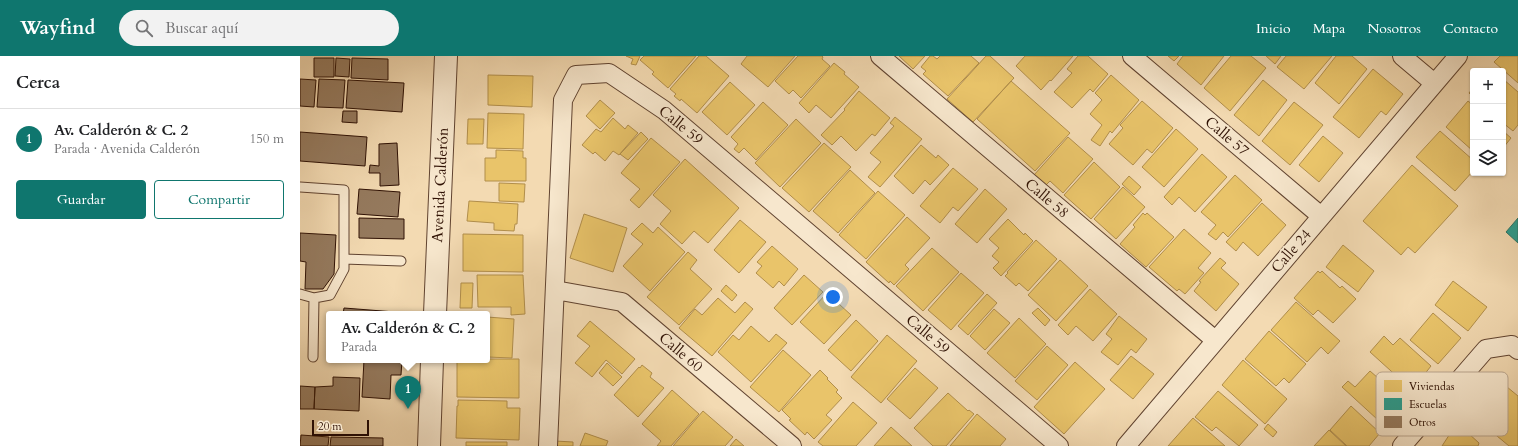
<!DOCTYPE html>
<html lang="es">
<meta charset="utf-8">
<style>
:root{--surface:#fff;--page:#f2f2f2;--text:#202124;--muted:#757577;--line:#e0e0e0;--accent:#0f766e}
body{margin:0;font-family:Cardo,serif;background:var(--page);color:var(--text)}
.controls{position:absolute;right:12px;top:12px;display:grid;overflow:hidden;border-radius:4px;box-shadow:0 1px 3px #0004}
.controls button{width:36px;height:36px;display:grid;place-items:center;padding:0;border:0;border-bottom:1px solid var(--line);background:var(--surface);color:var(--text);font:20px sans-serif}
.scale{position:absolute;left:12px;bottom:10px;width:57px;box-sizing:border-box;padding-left:4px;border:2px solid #2f1104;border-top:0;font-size:11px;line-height:14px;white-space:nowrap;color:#2f1104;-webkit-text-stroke:3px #f7e7cd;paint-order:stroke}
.you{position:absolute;left:533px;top:241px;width:14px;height:14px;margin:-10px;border:3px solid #fff;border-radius:50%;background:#1a73e8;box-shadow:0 0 0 6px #1a73e833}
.badge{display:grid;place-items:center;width:26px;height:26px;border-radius:50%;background:var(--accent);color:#fff;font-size:13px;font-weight:700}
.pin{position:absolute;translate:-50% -33px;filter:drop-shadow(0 1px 2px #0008)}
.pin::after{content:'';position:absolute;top:21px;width:14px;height:12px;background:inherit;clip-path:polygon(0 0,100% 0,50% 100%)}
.popup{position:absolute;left:26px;top:255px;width:164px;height:52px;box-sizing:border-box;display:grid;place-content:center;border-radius:4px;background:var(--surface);filter:drop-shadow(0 1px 3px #0005);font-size:13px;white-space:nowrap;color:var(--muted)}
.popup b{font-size:15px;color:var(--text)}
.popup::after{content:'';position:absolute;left:50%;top:100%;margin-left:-8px;border:8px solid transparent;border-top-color:var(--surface)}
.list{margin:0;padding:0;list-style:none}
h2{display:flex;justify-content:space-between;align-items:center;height:52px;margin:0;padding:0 16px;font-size:17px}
h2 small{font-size:13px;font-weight:400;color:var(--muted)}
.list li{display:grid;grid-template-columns:26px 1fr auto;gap:12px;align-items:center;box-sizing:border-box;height:60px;padding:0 16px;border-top:1px solid var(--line)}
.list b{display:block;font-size:15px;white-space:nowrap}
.list p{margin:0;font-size:13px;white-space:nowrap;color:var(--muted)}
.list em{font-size:13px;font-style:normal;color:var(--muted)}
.actions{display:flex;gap:8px;padding:12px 16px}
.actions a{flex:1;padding:9px 0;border:1px solid var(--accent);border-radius:4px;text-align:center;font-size:14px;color:var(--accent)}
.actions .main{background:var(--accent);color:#fff}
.icon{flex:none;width:22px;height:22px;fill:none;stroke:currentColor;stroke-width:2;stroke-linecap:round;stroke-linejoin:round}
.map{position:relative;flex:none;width:1218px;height:390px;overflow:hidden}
header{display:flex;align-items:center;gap:24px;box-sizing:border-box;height:56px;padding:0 20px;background:var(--accent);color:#fff}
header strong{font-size:19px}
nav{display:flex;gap:22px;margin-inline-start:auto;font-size:14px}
.search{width:280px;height:36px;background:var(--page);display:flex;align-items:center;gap:10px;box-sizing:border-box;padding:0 14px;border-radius:22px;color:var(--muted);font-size:15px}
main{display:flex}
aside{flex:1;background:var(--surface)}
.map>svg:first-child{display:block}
.homes{fill:#e9c46a;stroke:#b18e4b}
.schools{fill:#2a9d8f;stroke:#2c7365}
.building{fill:#957a5e;stroke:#2f1104}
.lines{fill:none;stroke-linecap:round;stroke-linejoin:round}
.service-casing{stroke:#604330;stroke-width:11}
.minor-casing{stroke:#604330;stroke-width:20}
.tertiary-casing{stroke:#604330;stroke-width:24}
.service{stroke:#f7e7cd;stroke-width:9}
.minor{stroke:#f7e7cd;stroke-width:18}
.tertiary{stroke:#f7e7cd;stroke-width:22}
.labels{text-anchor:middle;stroke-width:4;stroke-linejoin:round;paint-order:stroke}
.street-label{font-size:15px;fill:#2f1104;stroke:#f7e7cd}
.key{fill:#f7e7cd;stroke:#bba791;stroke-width:1}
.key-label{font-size:11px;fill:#2f1104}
</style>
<header>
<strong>Wayfind</strong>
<div class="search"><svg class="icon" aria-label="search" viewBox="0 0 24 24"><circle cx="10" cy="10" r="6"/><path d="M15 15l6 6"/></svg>Buscar aquí</div>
<nav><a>Inicio</a><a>Mapa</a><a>Nosotros</a><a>Contacto</a></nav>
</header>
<main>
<aside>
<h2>Cerca<small></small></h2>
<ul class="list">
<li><span class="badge">1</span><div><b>Av. Calderón &amp; C. 2</b><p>Parada · Avenida Calderón</p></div><em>150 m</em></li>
</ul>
<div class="actions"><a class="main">Guardar</a><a>Compartir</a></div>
</aside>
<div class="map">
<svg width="1218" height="390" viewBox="0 0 1218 390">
<rect width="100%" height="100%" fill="#f3dab2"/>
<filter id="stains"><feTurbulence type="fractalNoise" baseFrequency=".005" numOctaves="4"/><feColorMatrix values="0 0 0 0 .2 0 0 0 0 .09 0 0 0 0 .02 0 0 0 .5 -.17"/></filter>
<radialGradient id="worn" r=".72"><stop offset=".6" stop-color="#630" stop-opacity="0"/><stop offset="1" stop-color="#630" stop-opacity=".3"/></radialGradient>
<!-- homes -->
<path class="homes" d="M326,0H340L336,9L331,8L333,3Z
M344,0H396L368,32L352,18L354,16L340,4Z
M399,0H406L429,20L397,57L381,43L380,45L374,40L376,38L370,33Z
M447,0H495L468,31L441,8Z
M498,0H522L523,1L522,3L530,10L501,42L493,34L489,38L475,25Z
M599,0H625L613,13Z
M630,0H633L637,3L640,0H671L679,7L648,40L623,18L626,15L621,11Z
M686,0H690L714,22L673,66L647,43Z
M725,0H773L751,25L750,24L741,34L716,10Z
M778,0H788L808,18L793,36L790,33L772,52L754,36L772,17L767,13Z
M868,0H879L874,5Z
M883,0H924L901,29L877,8Z
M931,0H951L966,12L930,55L904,32Z
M966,0H981L975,8Z
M986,0H1032L1004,33L977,11Z
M1036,0H1052L1067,13L1039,48L1015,27Z
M1200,0H1218V27L1194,6Z
M534,7L545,16L544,18L559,31L531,62L516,49L509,57L499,47Z
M1073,13L1103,38L1086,59L1081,55L1059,82L1033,61Z
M188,19L233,20L232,51L188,49Z
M811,19L839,44L812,77L810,75L800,90L791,84L802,69L790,58L802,44L795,37Z
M1203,23L1218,36V69L1213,75L1203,67Z
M963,24L987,44L959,80L934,59Z
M711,25L770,77L735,115L677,63Z
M430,26L455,49L427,79L402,56Z
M1173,32V41L1169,37Z
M559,35L590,62L575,80L572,78L556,95L541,80L532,89L521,79L545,54L544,53Z
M300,44L315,57L300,73L286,60Z
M842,45L873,72L852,97L847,93L833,109L809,88L823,72L820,69Z
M1168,45L1173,49V95L1146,71Z
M463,46L488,69L456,104L444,92L439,97L434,93L438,88L431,81Z
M994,46L1023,69L990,109L962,85Z
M188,57L224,58L223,93L187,92Z
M595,61L622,83L580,131L568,121L581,106L570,97L594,70L590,67Z
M313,62L325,73L328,69L338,77L319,99L313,95L305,105L295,96L293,98L282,89L296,73L301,76Z
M168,63H184L183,88H167Z
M496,63L521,87L480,131L455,107Z
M876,73L898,93L864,131L842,111Z
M1140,75L1173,104V115L1155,135L1116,101Z
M1203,75L1211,82L1203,92Z
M341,76L348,83L328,104L320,98Z
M1023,80L1043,97L1019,126L999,109Z
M768,81L793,103L763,137L750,125L746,129L734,119Z
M351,82L380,106L339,152L330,144L340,133L321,117Z
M524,87L551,111L509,156L482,132Z
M621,89L636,102L638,99L649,109L630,129L625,124L613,138L594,120Z
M196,94L223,95V102H226V125H185V102H196Z
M902,98L927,121L895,156L879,141L872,149L864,141Z
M385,103L439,152L408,187L394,175L382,188L360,168L371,155L353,139Z
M794,106L820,131L791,163L764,139Z
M1112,109L1158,150L1115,197L1108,191L1101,199L1063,165Z
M653,112L678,133L658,155L653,151L640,167L620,150Z
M550,114L575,137L538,177L513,155Z
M935,119L962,144L928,181L923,176L916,184L908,178L916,169L901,156Z
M829,120L841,131L834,139L822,128Z
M199,127L225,128L224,146L199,145Z
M823,131L845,151L816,183L794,163Z
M685,133L707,153L677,187L655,168Z
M578,135L605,159L566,203L539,179Z
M169,145L218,148L217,168H215L214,175L194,174V167L167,165Z
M962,147L986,169L958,200L943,186L936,195L926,186Z
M843,157L845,159L847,157L874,181L846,211L820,188L835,171L833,169Z
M284,158L327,172L313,216L270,202Z
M607,161L630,182L605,209L609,213L594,229L590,225L589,227L566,206Z
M708,163L724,179L725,177L733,185L701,220L693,212L699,206L692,200L699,192L689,183Z
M440,164L466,186L439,217L414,194Z
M342,167L353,177L358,171L385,196L350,235L323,210L343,188L331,178Z
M884,173L911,197L898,212L904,217L885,238L879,233L877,235L849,211Z
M163,178L223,179V216L163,215Z
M736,184L757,203L728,235L719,227L716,230L705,220L708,217L707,216Z
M1043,189L1074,215L1058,236L1026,211Z
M472,190L498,213L484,230L479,225L473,232L456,217L462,210L457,206Z
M632,192L659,216L623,255L596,230Z
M388,196L397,204L390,213L412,233L379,269L347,241Z
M920,202L926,207L921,212L939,228L916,255L894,235L901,226L899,225Z
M760,204L788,230L756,265L728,239Z
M1018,215L1020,217L1022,215L1040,232L1042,230L1056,243L1033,267L1018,254L1013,259L994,242Z
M661,217L684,237L651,274L628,254Z
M177,219H223L225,258L211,259V251H178Z
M504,219L523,236L492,269L474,252Z
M1153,225L1187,251L1168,275L1135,249Z
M161,227H173L172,252H160Z
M426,229L437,239L432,245L421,235Z
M790,233L817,258L793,285L776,270L768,279L758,269Z
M527,237L551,259L524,288L500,266Z
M687,238L697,247L668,279L658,270Z
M418,242L435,257L445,246L453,253L412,300L379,272L395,253L402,259Z
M996,246L1040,285L1028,298L1021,291L1007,306L971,274Z
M738,252L750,264L745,270L732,257Z
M694,253L710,267L685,294L670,280Z
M1133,257L1161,282L1138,308L1110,284Z
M819,260L847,283L836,297L831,293L818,309L801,296L812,283L806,278Z
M187,261L214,263L212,302L187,301Z
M719,262L746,288L715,322L687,297Z
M556,264L578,285L551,315L528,294Z
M290,265L335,303L322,318L306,304L292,321L275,307L290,290L277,280Z
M451,270L469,286L476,278L487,287L451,326L418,296L433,279L439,284Z
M969,275L1006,308L989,327L984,322L976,330L945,303Z
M587,279L617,305L581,347L551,321Z
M1084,280L1093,289L1100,282L1131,310L1112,334L1070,296Z
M747,290L768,309L737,344L715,325Z
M483,294L511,319L479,356L450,331Z
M831,300L854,318L833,343L810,324Z
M187,303H219V342L157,341V304H187Z
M943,304L987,343L965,368L922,329Z
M775,306L805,333L764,378L734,351Z
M307,307L322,321L313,330L299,317Z
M342,309L352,317L350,321L364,332L338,361L314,339L339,311L340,312Z
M615,312L638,332L610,363L587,343Z
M520,314L528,322L527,323L538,334L536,336L542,342L526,359L532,364L514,383L507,376L505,379L489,364L491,363L482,354Z
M1070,315L1086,329L1090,324L1108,340L1095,354L1091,351L1078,364L1042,331L1048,325L1055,331Z
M1201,326L1218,340V390H1209L1173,360Z
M372,334L399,358L371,390H357L361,385L342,368Z
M918,335L958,369L939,390L916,371L912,375L895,361Z
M648,337L668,355L669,354L674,358L646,390H633L614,372Z
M158,344L207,345V352H220L219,384L156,382L157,350H158Z
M553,346L577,367L556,390H523L518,386Z
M1051,350L1080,377L1069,390H1047L1030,374Z
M403,355L433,381L425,390H373Z
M677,358L706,383L700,390H650Z
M893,362L925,390H868Z
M1157,367L1179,387L1178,390H1142Z
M968,368L977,376L973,381L964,373Z
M591,371L612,390H574Z
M1029,374L1046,390H1014Z
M285,377L308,385L306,390H280Z
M436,383L444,390H430Z
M255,385L273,386V390H255Z
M166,386H207V390H166Z"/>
<!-- schools -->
<path class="schools" d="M1218,162V187L1206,176Z"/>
<!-- building -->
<path class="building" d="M14,2H34V21H14Z
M36,2L50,3L49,21L35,20Z
M52,2L88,3V24L51,22Z
M0,23L16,24L14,51L0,50Z
M19,23L45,24L43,52L17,51Z
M48,24L104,27L102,56L46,52Z
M43,55H57V67L42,66Z
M0,76L67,81L65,110L0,105Z
M97,87L99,129L80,130V117H69L70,109L79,110V88Z
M59,133L100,136L98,161L57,158Z
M59,162L104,163V183L59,182Z
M0,177L36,179L34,218L23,233H5L6,206L0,205Z
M44,252L95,256V258H43Z
M64,304H102L101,319H91L90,343L62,341Z
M33,321L60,322L59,355L14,353L15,331L33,330Z
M0,330L15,331L14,353H0Z
M1,379L29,381L28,390H0Z
M31,381L83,382V390H30Z"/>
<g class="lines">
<!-- service casing -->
<g class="service-casing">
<path id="service" d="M0,131L44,134V213L30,239L14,242L0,238
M44,203L101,205
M13,301L14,242"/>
</g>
<!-- minor casing -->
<g class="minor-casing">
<path id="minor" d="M580,0L915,284
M832,0L1021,160
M1102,0L1134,27
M255,234L322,246L492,390
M248,390L263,44L276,19L309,17L364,54L759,390
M826,390L1158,0
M1102,390L1186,293L1212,289L1218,294"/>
</g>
<!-- tertiary casing -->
<g class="tertiary-casing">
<path id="tertiary" d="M135,258L146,0
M129,390L132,304"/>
</g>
<!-- service -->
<use href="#service" class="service"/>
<!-- minor -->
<use href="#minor" class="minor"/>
<!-- tertiary -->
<use href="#tertiary" class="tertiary"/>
</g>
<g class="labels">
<!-- street labels -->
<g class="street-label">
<text transform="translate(381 69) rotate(39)" y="5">Calle 59</text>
<text transform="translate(927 80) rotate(40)" y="5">Calle 57</text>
<text transform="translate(140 129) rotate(-87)" y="5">Avenida Calderón</text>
<text transform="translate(747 142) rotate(40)" y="5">Calle 58</text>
<text transform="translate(991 195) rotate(-49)" y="5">Calle 24</text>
<text transform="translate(628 278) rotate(40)" y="5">Calle 59</text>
<text transform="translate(381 296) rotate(40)" y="5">Calle 60</text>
</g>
</g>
<!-- legend -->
<rect x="1076" y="316" width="132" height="64" rx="6" class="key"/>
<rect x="1084" y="324" width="18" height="12" fill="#e9c46a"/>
<rect x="1084" y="342" width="18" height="12" fill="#2a9d8f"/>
<rect x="1084" y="360" width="18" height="12" fill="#957a5e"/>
<g class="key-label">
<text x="1109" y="334">Viviendas</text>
<text x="1109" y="352">Escuelas</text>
<text x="1109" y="370">Otros</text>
</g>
<rect width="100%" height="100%" filter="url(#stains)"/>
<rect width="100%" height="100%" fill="url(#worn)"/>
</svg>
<div class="controls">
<button>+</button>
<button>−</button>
<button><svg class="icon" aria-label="layers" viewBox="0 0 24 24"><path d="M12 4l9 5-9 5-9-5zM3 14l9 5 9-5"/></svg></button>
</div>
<div class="scale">20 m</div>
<div class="you"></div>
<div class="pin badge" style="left:108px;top:353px">1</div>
<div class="popup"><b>Av. Calderón &amp; C. 2</b>Parada</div>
</div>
</main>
